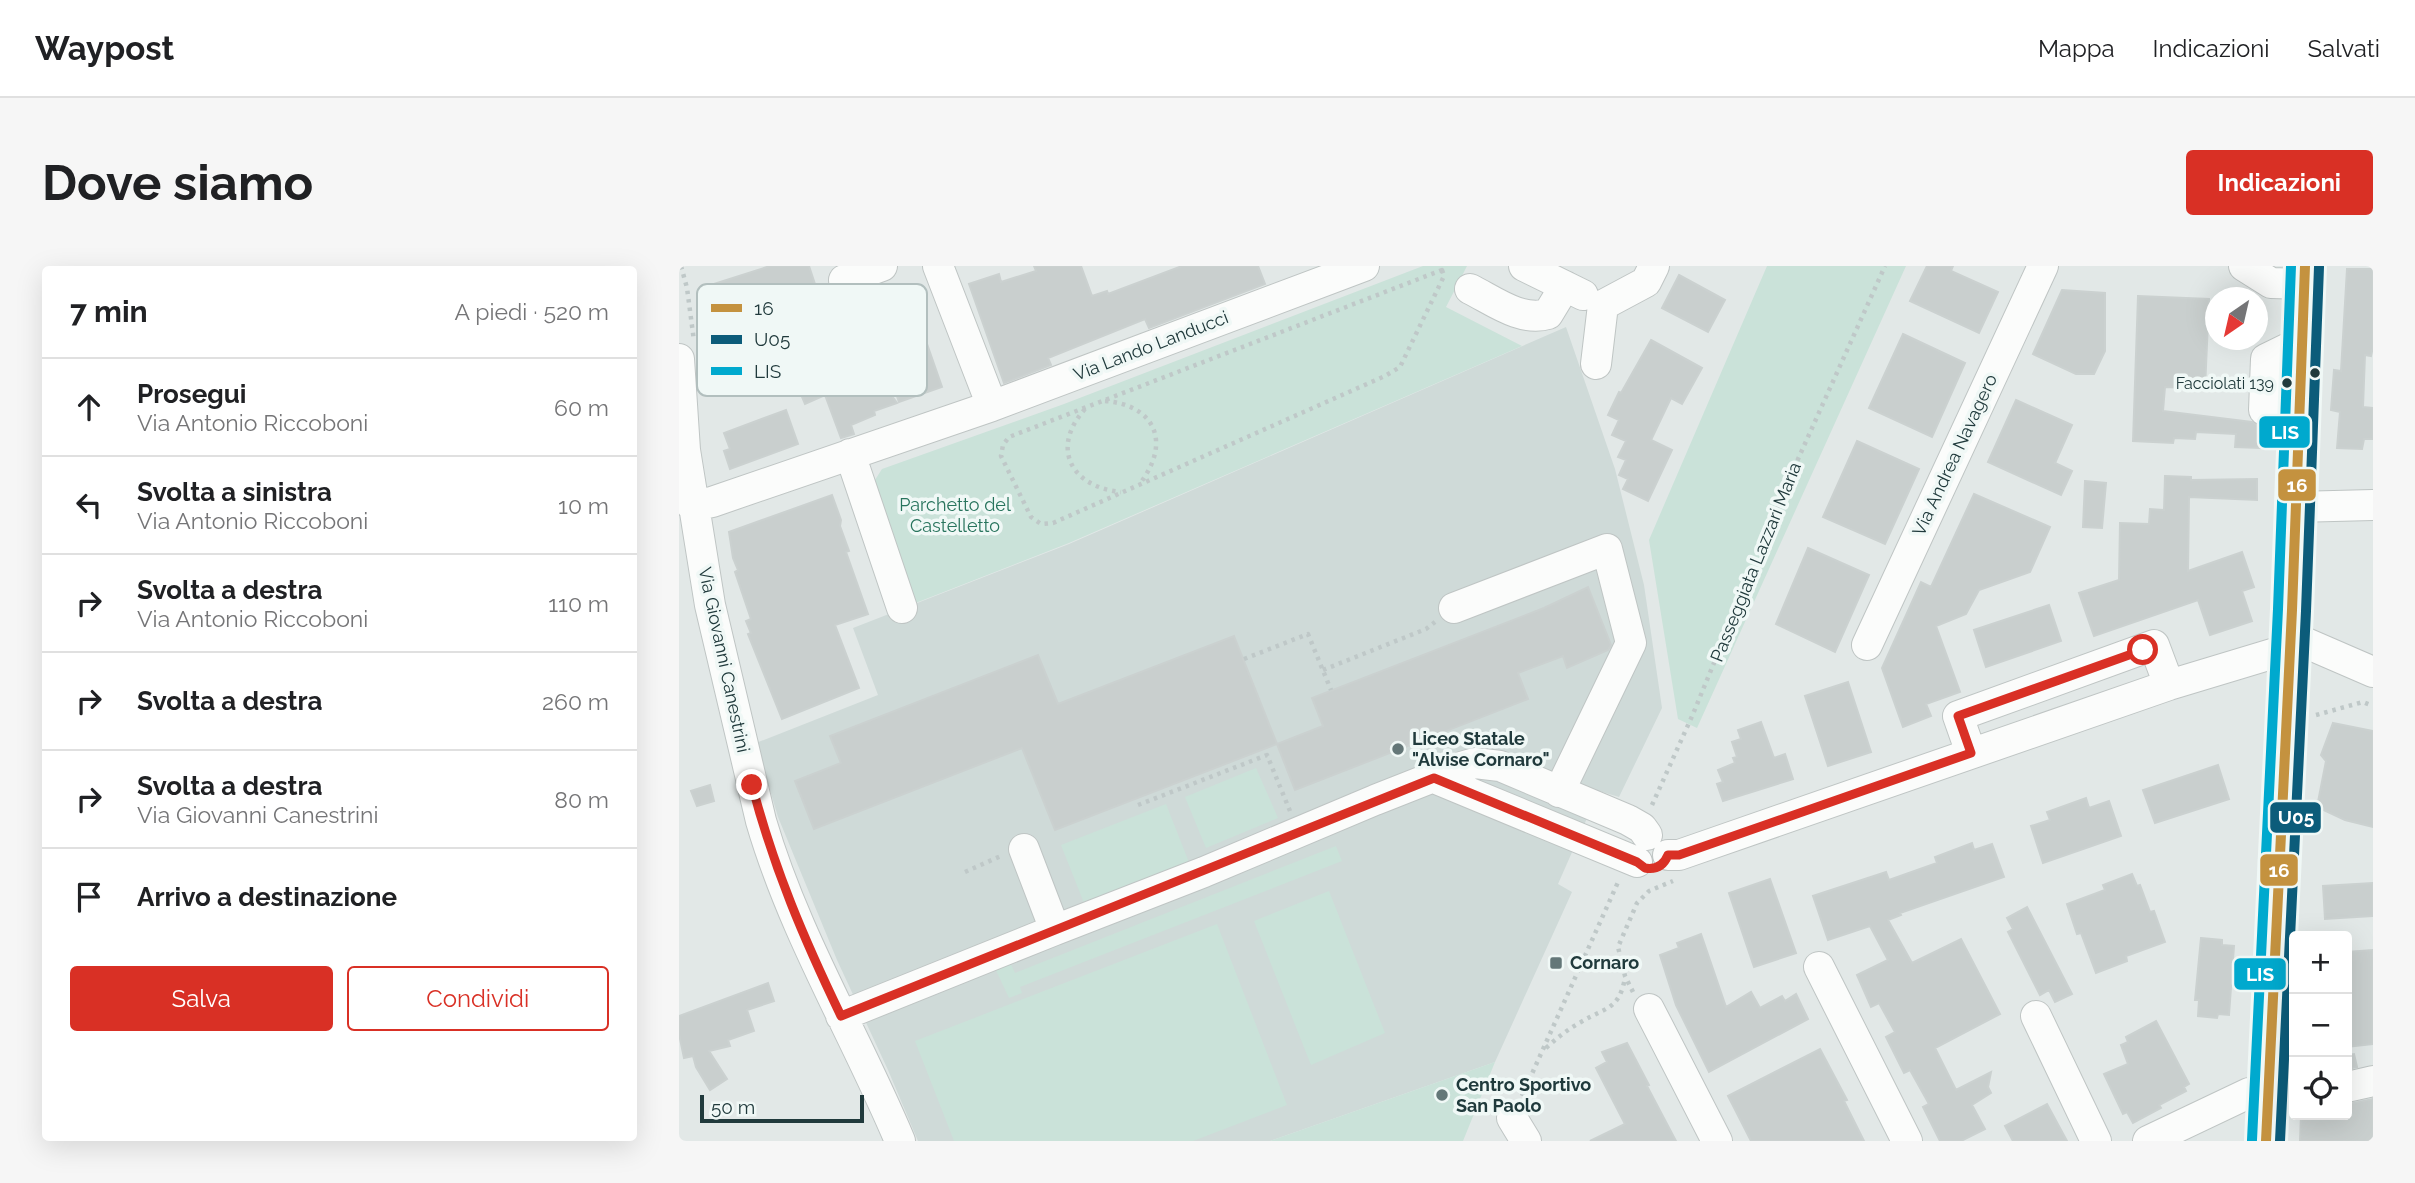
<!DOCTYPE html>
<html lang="it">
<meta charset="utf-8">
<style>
:root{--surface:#fff;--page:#f6f6f6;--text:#202124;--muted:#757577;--line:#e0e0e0;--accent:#d93025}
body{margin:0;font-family:Raleway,sans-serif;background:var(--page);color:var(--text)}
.controls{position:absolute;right:21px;bottom:21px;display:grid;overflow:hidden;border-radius:7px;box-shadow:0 7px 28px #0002}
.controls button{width:63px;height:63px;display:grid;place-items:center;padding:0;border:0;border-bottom:2px solid var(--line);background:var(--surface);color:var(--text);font:35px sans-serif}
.compass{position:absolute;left:1526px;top:21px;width:63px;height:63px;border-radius:50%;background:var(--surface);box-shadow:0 7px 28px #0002;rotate:214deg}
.scale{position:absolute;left:21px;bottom:18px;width:164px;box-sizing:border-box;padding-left:7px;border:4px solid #203a3c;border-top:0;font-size:19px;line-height:24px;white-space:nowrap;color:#203a3c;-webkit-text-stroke:5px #f0f8f6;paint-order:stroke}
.stop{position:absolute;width:21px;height:21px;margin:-16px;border:5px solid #d93025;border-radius:50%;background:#fff}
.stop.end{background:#d93025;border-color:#fff;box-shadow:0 2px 7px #0008}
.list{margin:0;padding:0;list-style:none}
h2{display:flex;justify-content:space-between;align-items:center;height:91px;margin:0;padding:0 28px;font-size:30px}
h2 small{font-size:23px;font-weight:400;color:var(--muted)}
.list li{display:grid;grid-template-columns:46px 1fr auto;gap:21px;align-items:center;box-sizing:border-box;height:98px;padding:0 28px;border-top:2px solid var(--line)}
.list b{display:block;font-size:26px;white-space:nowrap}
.list p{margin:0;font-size:23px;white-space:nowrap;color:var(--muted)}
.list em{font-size:23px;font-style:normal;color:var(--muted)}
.actions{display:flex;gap:14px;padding:21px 28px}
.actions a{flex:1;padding:16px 0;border:2px solid var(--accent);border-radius:7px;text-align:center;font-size:24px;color:var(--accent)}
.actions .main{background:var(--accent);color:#fff}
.icon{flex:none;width:38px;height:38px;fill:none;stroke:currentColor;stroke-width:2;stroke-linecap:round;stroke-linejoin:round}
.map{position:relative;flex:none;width:1694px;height:875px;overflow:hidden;border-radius:7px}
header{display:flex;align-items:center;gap:42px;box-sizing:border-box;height:98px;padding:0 35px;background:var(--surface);border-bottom:2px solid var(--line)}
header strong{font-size:33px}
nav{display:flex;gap:38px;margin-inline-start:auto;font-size:24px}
.intro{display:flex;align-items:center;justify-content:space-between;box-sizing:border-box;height:168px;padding:0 42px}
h1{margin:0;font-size:49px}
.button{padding:18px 32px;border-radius:7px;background:var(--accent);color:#fff;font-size:24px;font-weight:700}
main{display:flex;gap:42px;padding:0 42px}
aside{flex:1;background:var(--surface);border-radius:7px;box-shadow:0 7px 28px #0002}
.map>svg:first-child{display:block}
.built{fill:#cfdad8}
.green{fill:#cae2d9}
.building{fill:#c9cfce;stroke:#cbd1d0;stroke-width:2}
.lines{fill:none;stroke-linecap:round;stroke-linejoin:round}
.minor-casing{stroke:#bfc5c4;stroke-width:32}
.major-casing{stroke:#bbc4c4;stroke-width:38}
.path{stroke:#bfc8c8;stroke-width:4.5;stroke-dasharray:3.5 5;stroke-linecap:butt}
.minor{stroke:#fbfcfb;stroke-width:30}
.major{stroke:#ccd4d5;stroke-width:37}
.bus-1-casing{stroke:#f0f8f6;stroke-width:16}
.bus-2-casing{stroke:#f0f8f6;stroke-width:16}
.bus-3-casing{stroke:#f0f8f6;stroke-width:16}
.bus-1{stroke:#c4923f;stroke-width:10}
.bus-2{stroke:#0c5c7a;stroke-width:10}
.bus-3{stroke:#00a9ce;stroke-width:10}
.route{stroke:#d93025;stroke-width:9}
.bus-dot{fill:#203a3c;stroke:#f0f8f6;stroke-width:2.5}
.poi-dot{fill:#647778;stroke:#f0f8f6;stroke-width:2.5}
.labels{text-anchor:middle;stroke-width:7;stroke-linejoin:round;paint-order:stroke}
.bus-label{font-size:16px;fill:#203a3c;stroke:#f0f8f6;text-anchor:end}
.street-label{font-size:18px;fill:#203a3c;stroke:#f0f8f6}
.park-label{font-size:18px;fill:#28745d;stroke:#f0f8f6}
.poi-label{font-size:18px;font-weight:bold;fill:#203a3c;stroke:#f0f8f6;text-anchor:start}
.key{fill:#f0f8f6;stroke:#b2bfbe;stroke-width:2}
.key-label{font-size:19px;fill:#203a3c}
.line-badge{stroke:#f0f8f6;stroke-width:2.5}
.badge-label{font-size:19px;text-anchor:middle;font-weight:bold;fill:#fff}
</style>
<header>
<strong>Waypost</strong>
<nav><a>Mappa</a><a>Indicazioni</a><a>Salvati</a></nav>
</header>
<div class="intro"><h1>Dove siamo</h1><a class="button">Indicazioni</a></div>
<main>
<aside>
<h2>7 min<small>A piedi · 520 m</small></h2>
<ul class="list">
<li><svg class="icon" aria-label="ahead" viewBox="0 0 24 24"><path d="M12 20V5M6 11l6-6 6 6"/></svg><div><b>Prosegui</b><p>Via Antonio Riccoboni</p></div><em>60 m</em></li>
<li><svg class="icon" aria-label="left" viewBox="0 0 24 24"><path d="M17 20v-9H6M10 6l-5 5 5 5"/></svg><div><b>Svolta a sinistra</b><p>Via Antonio Riccoboni</p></div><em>10 m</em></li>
<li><svg class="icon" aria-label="right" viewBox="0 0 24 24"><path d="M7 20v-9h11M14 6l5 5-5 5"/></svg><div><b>Svolta a destra</b><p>Via Antonio Riccoboni</p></div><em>110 m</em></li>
<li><svg class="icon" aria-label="right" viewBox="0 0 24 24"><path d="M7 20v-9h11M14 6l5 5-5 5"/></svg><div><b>Svolta a destra</b></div><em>260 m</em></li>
<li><svg class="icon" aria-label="right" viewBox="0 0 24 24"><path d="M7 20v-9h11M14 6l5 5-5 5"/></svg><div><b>Svolta a destra</b><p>Via Giovanni Canestrini</p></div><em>80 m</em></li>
<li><svg class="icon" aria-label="arrive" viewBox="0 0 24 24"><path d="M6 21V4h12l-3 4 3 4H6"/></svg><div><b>Arrivo a destinazione</b></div></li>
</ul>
<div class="actions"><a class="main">Salva</a><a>Condividi</a></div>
</aside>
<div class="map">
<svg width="1694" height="875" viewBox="0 0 1694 875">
<rect width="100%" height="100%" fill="#e2e8e7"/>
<!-- built -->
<path class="built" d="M887,61L936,203L965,319L983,442L940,531L920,525L879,618L893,626L816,796L591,875H239L209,804L158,694L99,551L77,477L199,429L174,362L390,278Z"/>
<!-- green -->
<path class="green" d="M744,0H788L767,41L843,80L390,277L234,338L194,217L203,203L385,138Z
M1088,0H1227L1018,462L999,453L970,274Z
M577,502L599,552L527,582L506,531Z
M487,538L511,599L407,642L382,579Z
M657,580L663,595L341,721L343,727L330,732L314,698L329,692L336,707Z
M650,625L706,767L632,799L575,655Z
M538,658L608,839L514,875H275L236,775Z
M816,796L784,875H591Z"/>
<!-- building -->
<path class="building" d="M91,0H130L137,21L77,41L86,71L155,50L178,81L151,89L161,122L197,108L218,137L195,145L196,149L172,159L175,168L162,172L146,129L126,138L113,107L44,128L40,113L38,89L49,85L34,41L39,39L32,19Z
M355,0H402L413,30L428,25L429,28L503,0H579L586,18L470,62L466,53L369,92L372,99L325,117L290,18L320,8L322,16L357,5Z
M1248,0H1274L1272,5L1319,26L1300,67L1231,35Z
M1668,3H1694V81L1692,90L1686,89L1684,141L1694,142V173H1685L1683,183L1658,182L1661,146L1652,144L1655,104L1662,105Z
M1000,9L1046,34L1029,66L983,42Z
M1383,24L1426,27V85L1415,108H1397L1354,88Z
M1459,30L1530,33L1526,123L1486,121L1484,145L1573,156L1583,162L1581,182L1556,181L1557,168L1517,166L1516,173L1495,172L1494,177L1454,175Z
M232,32L263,121L220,136L187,44L204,38L205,40L221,35L222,37Z
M1224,68L1286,97L1253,171L1190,142Z
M972,74L1023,102L1003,138L992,132L972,174L993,184L969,235L944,223L949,213L940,209L947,194L939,191L947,175L933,169L940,154L929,149L940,126L942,127Z
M1337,134L1393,159L1376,197L1393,205L1382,229L1309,196Z
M107,144L119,178L51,203L45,185L51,183L45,167Z
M1178,175L1240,203L1206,278L1144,251Z
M1486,210L1512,211V214L1578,213V234L1510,231L1509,305L1563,286L1575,321L1563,325L1573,355L1531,369L1519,334L1415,370L1400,327L1440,314L1441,257L1470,258L1471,243L1485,244Z
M1406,215L1427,217L1423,262L1404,261Z
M1295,228L1371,261L1351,306L1300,324L1287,348L1257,360L1281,426L1247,438L1252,450L1224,461L1203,402L1242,316L1252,321Z
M153,229L162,254L161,260L170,285L167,286L189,348L156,359L180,422L103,453L69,368L72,367L67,355L72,353L56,306L59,304L54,292L50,266Z
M1129,282L1190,309L1156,386L1097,358Z
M909,321L932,379L929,384L888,402L884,390L839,407L849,433L616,524L598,478L644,460L633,432L865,342Z
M1370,339L1382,375L1307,401L1295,364Z
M555,370L598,478L376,564L343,482L135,563L116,515L162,497L151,470L359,389L379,438Z
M1169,416L1192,486L1149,500L1126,430Z
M1082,456L1095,492L1106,488L1114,513L1044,535L1038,518L1044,516L1039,504L1056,497L1054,492L1058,491L1053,476L1062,473L1059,464Z
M1654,457L1694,465V561L1666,554L1638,541L1647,495L1642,489Z
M1539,499L1550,533L1476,557L1464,524Z
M31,519L35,535L18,540L12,525Z
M1407,532L1410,542L1430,535L1442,570L1364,597L1352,560L1371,554L1368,546Z
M1293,577L1295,584L1313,578L1325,611L1221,647L1222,649L1209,654L1233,697L1282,673L1321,748L1256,782L1277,824L1312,806L1309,821L1312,827L1293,839L1306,863L1282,875H1261L1244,841L1250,838L1231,804L1225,807L1207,771L1216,766L1200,737L1192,741L1178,709L1209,694L1191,660L1149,674L1134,630L1207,606L1210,614L1258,597L1256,591Z
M1453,608L1458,620L1461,619L1471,646L1475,645L1486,676L1447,690L1448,695L1417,707L1402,667L1398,668L1388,638L1426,624L1424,619Z
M1091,613L1117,687L1075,701L1050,627Z
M1694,617V650L1646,653L1644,620Z
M1348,641L1393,728L1376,736L1370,724L1361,729L1329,666L1334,663L1328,652Z
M1022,668L1047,741L1072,726L1081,742L1103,730L1106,735L1117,728L1129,753L1030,806L997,739L981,689L1000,682L998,677Z
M1522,672L1543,674V679L1555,680L1550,749L1539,748L1538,752L1519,750L1520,734H1516Z
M1694,684V778L1668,781V686Z
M89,717L95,735L68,744L75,765L49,774L51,780L30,785L48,813L31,824L17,801L14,790L5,792L0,768V750Z
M1477,755L1510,818L1505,821L1507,825L1480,839L1482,842L1454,857L1448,846L1444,848L1425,808L1449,798L1442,779L1449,776L1447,771Z
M948,777L970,819L968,820L997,875H911L946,858L917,802L928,796L923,786Z
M1141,783L1168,834L1165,835L1185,875H1072L1049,830Z
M1675,788L1678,801L1668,803V789Z
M1694,833V875H1621L1622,849H1673L1670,838Z
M1368,838L1388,875H1334L1326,860Z"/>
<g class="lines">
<!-- minor casing -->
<g class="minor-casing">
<path id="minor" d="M259,0L313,140
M845,0L904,29
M1565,0L1592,17L1625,18
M165,14L203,0
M791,23C815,35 842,56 869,48L886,20
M0,93L6,184L31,339L82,555C115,668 176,768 221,875
M917,98L924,39L967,16L975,0
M1620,156L1585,144L1587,93L1624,75
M171,188L223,342
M13,240L33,236L313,140L685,0
M1616,241L1694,239
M775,342L928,283L952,377L880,526
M1612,376L1627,377L1694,406
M1188,379L1364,0
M1292,487L1279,450L1475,379L1490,419
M755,512L958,596
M989,589H1000L1490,419L1596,387L1611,388
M376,664L525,606L696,534L772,504L796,497L821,500L949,554L963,562L968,569
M1140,701L1228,875
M970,743L1038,875
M162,750L376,664L345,583
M1357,750L1417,875
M1668,821L1694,815
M833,852L847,875
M1469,875L1570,827L1615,828"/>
</g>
<!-- major casing -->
<g class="major-casing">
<path id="major" d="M1587,875L1613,344L1626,0"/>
</g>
<!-- path -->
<path class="path" d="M2,0L8,22L15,75
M763,4L765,10L721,101L706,110L374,257L362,258L352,251L322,190L324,179L330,171Z
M426,135C476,139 492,176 462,216
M406,143C371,182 392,221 442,226
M565,393L629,368L652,424
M644,404L747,363L756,356
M1637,449L1684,436L1694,440
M459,539L588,489L611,545
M973,539L1014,448L1115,202L1206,0
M286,606L324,589
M954,726L946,710L939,681L958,637L970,625L994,615
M867,782C878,772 889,763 902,756C927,741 940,744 946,712
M843,830L940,614"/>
<!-- minor -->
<use href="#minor" class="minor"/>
<!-- major -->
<use href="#major" class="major"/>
<!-- bus-1 casing -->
<g class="bus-1-casing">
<path id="bus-1" d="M1587,875L1613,344L1626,0"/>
</g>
<!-- bus-2 casing -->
<g class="bus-2-casing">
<path id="bus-2" d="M1601,875L1627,345L1640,1"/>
</g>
<!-- bus-3 casing -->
<g class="bus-3-casing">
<path id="bus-3" d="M1573,874L1599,343L1612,0"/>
</g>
<!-- bus-1 -->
<use href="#bus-1" class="bus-1"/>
<!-- bus-2 -->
<use href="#bus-2" class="bus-2"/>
<!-- bus-3 -->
<use href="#bus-3" class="bus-3"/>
</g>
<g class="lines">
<!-- route -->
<path class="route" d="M73,519C95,603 125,673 162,750L755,512L958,596L966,602C978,604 985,599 989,589H1000L1292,487L1279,450L1464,384"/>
</g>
<!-- markers -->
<g class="bus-dot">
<circle cx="1636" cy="107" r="6"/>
<circle cx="1608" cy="117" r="6"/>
</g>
<g class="poi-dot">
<circle cx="719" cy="483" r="7"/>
<rect x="870" y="690" width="14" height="14" rx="3.5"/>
<circle cx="763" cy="829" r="7"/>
</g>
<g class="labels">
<!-- bus labels -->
<g class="bus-label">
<text x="1595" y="123">Facciolati 139</text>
</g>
<!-- street labels -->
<g class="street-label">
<text transform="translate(472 80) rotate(-21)" y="6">Via Lando Landucci</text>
<text transform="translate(1276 189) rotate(-65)" y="6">Via Andrea Navagero</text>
<text transform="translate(1077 296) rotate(-68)" y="6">Passeggiata Lazzari Maria</text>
<text transform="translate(45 394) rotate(78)" y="6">Via Giovanni Canestrini</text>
</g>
<!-- park labels -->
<g class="park-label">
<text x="276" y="245">Parchetto del<tspan x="276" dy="21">Castelletto</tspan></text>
</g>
<!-- poi labels -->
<g class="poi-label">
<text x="733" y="479">Liceo Statale<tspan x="733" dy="21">"Alvise Cornaro"</tspan></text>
<text x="891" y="703">Cornaro</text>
<text x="777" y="825">Centro Sportivo<tspan x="777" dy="21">San Paolo</tspan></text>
</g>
</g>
<!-- legend -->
<rect x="18" y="18" width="230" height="112" rx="10" class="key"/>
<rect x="32" y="38" width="31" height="8" fill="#c4923f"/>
<rect x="32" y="69" width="31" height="9" fill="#0c5c7a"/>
<rect x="32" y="101" width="31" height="8" fill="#00a9ce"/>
<g class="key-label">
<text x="75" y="49">16</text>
<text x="75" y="80">U05</text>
<text x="75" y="112">LIS</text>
</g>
<g class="line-badge">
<rect x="1579" y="149" width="53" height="34" rx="7" fill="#00a9ce"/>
<rect x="1598" y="202" width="40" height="34" rx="7" fill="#c4923f"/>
<rect x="1590" y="535" width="53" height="33" rx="7" fill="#0c5c7a"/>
<rect x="1580" y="587" width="40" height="34" rx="7" fill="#c4923f"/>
<rect x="1554" y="691" width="54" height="34" rx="7" fill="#00a9ce"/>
</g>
<g class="badge-label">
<text x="1606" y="173">LIS</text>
<text x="1618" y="226">16</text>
<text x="1617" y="558">U05</text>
<text x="1600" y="611">16</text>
<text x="1581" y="715">LIS</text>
</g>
</svg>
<div class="controls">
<button>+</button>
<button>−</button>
<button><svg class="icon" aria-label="locate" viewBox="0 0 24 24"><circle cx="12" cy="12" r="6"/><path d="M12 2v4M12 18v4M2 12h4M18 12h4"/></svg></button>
</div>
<svg class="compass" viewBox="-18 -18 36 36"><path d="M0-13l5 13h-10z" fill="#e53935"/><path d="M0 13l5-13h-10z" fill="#757577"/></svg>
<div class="scale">50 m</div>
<div class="stop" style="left:1464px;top:384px"></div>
<div class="stop end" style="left:73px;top:519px"></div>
</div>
</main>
